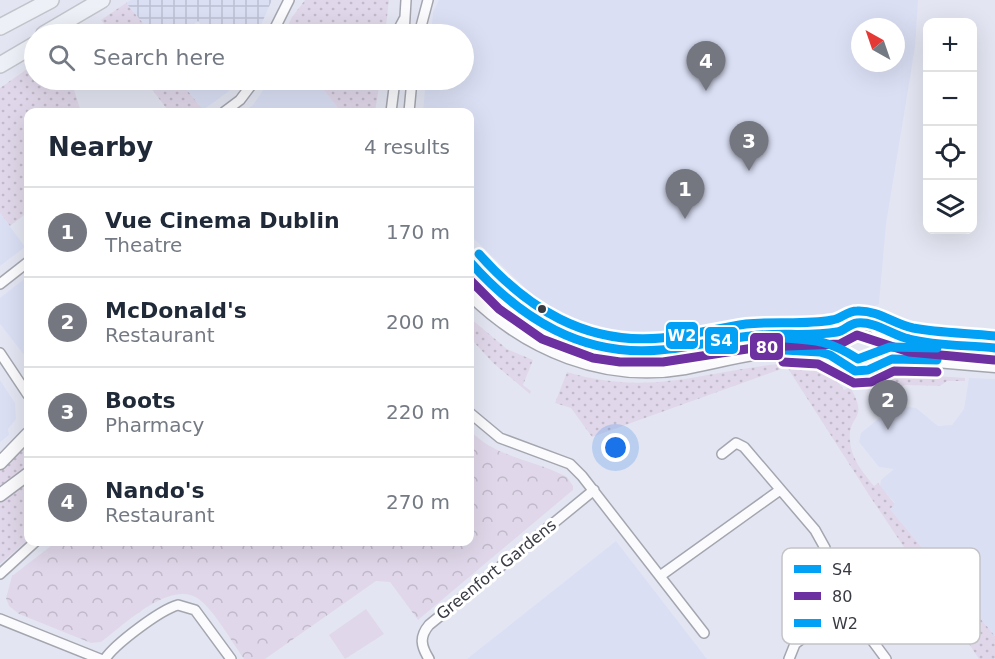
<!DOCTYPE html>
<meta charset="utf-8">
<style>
:root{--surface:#fff;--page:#f6f6f7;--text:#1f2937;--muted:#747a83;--line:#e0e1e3;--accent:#747780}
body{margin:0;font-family:"DejaVu Sans",sans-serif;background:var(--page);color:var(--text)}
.controls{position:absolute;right:18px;top:18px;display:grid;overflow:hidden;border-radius:12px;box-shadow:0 6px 24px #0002}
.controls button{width:54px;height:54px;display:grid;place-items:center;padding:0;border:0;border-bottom:2px solid var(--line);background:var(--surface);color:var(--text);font:30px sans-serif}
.compass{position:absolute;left:851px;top:18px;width:54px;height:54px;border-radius:50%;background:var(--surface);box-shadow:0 6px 24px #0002;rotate:320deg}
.you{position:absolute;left:616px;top:448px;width:21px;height:21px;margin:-15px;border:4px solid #fff;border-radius:50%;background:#1a73e8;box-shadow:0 0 0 9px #1a73e833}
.badge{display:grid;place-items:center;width:39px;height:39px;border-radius:50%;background:var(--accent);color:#fff;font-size:20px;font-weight:700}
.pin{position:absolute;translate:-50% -50px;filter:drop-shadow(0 2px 3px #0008)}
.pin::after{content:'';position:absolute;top:32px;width:21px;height:18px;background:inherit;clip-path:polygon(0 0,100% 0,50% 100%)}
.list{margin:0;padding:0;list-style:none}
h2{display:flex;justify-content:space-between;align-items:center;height:78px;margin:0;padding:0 24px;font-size:26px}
h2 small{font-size:20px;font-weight:400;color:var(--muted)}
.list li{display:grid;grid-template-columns:39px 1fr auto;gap:18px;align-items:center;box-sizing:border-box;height:90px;padding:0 24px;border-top:2px solid var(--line)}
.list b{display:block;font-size:22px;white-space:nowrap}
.list p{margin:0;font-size:20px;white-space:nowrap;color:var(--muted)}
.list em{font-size:20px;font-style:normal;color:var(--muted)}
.icon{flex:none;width:33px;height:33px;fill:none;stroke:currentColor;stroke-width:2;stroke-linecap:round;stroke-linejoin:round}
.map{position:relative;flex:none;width:995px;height:659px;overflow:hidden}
.search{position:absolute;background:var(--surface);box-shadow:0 6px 24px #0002;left:24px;top:24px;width:450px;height:66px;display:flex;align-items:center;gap:15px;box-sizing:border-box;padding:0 21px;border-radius:33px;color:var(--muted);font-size:22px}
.panel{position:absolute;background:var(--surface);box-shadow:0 6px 24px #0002;left:24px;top:108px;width:450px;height:438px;border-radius:12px}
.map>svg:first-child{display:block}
.built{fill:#dadff4;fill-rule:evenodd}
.industrial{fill:url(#industrial-grid)}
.grass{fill:url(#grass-dots)}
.forest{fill:url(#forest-crowns)}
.pitch{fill:#e0d8ea}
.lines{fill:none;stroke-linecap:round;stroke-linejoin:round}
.minor-casing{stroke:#a4a6af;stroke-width:12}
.tertiary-casing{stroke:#a4a6af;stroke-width:15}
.trunk-casing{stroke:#c2c4ca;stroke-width:18}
.minor{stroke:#fbfbfd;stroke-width:9}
.tertiary{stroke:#fbfbfd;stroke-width:12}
.trunk{stroke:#edf0f6;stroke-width:15}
.bus-1-casing{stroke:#fff;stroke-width:14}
.bus-2-casing{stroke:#fff;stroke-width:14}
.bus-3-casing{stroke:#fff;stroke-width:14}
.bus-1{stroke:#03a1f6;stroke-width:9}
.bus-2{stroke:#6c30a1;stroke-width:9}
.bus-3{stroke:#03a1f6;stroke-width:9}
.bus-dot{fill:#393b43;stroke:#fff;stroke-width:2}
.labels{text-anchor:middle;stroke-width:6;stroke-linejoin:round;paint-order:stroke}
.street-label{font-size:16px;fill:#393b43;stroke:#fff}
.key{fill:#fff;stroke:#c4c4c7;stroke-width:1.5}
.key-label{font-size:16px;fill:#393b43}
.line-badge{stroke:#fff;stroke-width:2}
.badge-label{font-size:16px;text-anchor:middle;font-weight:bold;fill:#fff}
</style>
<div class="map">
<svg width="995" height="659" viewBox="0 0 995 659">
<defs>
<pattern id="industrial-grid" width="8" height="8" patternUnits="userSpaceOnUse" patternTransform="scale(1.5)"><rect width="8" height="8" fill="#dadff4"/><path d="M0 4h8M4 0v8" fill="none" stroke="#bcc0d2"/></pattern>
<pattern id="grass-dots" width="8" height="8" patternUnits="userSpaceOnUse" patternTransform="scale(1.5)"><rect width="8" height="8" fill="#e0d8ea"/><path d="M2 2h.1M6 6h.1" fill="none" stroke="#c1baca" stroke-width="1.8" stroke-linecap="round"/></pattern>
<pattern id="forest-crowns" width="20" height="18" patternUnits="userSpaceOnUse" patternTransform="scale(1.5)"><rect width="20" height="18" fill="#e0d8ea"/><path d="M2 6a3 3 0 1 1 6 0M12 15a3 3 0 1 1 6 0" fill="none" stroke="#c1baca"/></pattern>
</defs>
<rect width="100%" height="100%" fill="#e3e6f2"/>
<!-- built -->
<path class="built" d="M439,0H918L915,47L886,224L879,304L849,319L826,327L787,326L735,331L688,341L655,342L592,335L563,324L470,235V112H423L426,80H464V34H431L433,12ZM860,27H896V63H860Z
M179,80H238L229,91L203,110Z
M270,80H316L341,112H243L253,105Z
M0,213L25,247L0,266Z
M28,276V360L0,324V298Z
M969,378L995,379V636L890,509L895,503L880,486L881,480L894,469L879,467L859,442L861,433L893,407L900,406L916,408L938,426L952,425L964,409Z
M0,380L15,403L16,419L8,429L9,435L0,442Z
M616,541L707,659H467Z"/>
<!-- industrial -->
<path class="industrial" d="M131,0H272L257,34H209L198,21L181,34H152L126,3Z"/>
<!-- grass -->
<path class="grass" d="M305,0H389L385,34H284L292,17Z
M126,3L152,34H112L101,20Z
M34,64V80H71L81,112H28V212L10,226L0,213V88Z
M145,80H179L203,110L169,112Z
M316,80H380L375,112H341Z
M494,301C547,343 605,366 674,356C712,351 749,342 788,339L787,344L669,364L627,365L597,361L541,341L490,306Z
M470,318L507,349L533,360L523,385L531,391L530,394L493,363L472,340Z
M892,343L964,352L969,358L891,354Z
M791,363C815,365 831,369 844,390L850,387C870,421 848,413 850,440C851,459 863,472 874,486L878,483L895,504L890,509L995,636V659H979L869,495L787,367L592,437L571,408L555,403L567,372C655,398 706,369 791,363Z
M895,373L965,378V381H947L940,386L905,385L886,389L877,385Z
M25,446L28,453V467L0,488V468Z
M28,481V540L0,564V502Z"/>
<!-- forest -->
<path class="forest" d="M470,430C495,458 534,459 567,477L573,486V490L418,620L390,582L376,581L265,659H244C232,642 215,612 200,600C172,577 124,625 101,642L91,643L19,614L9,606L6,598L12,576L56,542H470Z"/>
<!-- pitch -->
<path class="pitch" d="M366,609L384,634L345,659L329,635Z"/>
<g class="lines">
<!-- minor casing -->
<g class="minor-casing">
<path id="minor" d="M272,34L289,0
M396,34L404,19
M404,34L406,0
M419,34L428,0
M224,112L240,100L255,80
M391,112L395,80
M409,112L412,80
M0,284L28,262
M0,353L28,395
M470,413L500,438L570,464L582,476L704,633
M722,454L736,443L744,447L815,530L825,548L840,597L886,659
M0,574L35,542
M660,576L780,490
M0,619L100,659
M105,659C115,644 160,610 178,605L195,610L231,659
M429,659C421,646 419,637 429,625L594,490
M789,659L795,644L846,606"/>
</g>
<!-- tertiary casing -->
<g class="tertiary-casing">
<path id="tertiary" d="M470,262C515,317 575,355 649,351C683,350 715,340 748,336C778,332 809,333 839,332
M470,294C527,350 604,382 685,368C721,361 756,351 792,349C804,348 822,350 832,356C840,361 845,369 854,371C871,374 885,359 901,358L995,366
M876,327L885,345L878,364
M840,362C835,354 833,344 838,335C853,305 889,336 911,340L995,348
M0,463L28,434
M0,495L28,474"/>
</g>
<!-- trunk casing -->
<g class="trunk-casing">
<path id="trunk" d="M0,27L51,0
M44,34L102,0
M0,65L34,45"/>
</g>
<!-- minor -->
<use href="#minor" class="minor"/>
<!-- tertiary -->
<use href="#tertiary" class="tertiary"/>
<!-- trunk -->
<use href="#trunk" class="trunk"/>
<!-- bus-1 casing -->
<g class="bus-1-casing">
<path id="bus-1" d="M470,262C521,319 582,357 660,350C691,348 720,339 750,336C778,332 809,337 837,332C844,331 849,324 857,323C875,321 892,335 909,339C936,346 967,345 995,348
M784,350L820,352L830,355L855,371L868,370L892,359L937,360"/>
</g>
<!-- bus-2 casing -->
<g class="bus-2-casing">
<path id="bus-2" d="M470,280L499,309L542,339L593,358L620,362H663L760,347L840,344L857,335L909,352L994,360
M783,362L818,364L854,383L871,382L894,371L937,372"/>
</g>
<!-- bus-3 casing -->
<g class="bus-3-casing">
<path id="bus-3" d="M479,254C527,308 585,345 661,338C690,336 717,328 746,324C774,321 805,325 832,320C841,319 847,311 857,311C878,310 894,324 913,328C940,333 968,333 995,336
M785,338C817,340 830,341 858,359L890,347L937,348"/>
</g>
<!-- bus-1 -->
<use href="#bus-1" class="bus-1"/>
<!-- bus-2 -->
<use href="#bus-2" class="bus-2"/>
<!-- bus-3 -->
<use href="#bus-3" class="bus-3"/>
</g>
<!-- markers -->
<circle class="bus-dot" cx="542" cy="309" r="5"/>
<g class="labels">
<!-- street labels -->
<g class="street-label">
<text transform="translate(496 569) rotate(-39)" y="6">Greenfort Gardens</text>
</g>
</g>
<!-- legend -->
<rect x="782" y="548" width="198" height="96" rx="9" class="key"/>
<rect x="794" y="565" width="27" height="8" fill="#03a1f6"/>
<rect x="794" y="592" width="27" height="8" fill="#6c30a1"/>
<rect x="794" y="619" width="27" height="8" fill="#03a1f6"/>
<g class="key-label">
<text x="832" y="575">S4</text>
<text x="832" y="602">80</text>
<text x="832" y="629">W2</text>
</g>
<g class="line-badge">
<rect x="665" y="321" width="34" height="29" rx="6" fill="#03a1f6"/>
<rect x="704" y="326" width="35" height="29" rx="6" fill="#03a1f6"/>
<rect x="749" y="332" width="35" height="29" rx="6" fill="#6c30a1"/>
</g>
<g class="badge-label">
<text x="682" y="341">W2</text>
<text x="721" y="346">S4</text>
<text x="767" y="353">80</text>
</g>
</svg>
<div class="controls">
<button>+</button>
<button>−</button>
<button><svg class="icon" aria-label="locate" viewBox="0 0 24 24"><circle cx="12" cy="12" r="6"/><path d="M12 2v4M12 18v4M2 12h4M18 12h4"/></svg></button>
<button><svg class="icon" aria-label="layers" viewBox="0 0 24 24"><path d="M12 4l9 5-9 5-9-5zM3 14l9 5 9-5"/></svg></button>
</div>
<svg class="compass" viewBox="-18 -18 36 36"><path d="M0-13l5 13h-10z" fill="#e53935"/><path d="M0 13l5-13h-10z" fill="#747a83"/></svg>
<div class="you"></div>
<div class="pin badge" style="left:685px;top:219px">1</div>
<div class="pin badge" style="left:888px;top:430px">2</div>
<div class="pin badge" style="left:749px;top:171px">3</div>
<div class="pin badge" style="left:706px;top:91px">4</div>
<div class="search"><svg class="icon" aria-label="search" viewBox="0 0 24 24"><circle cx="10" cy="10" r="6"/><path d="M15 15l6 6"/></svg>Search here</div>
<section class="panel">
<h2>Nearby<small>4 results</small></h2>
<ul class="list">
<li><span class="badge">1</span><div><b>Vue Cinema Dublin</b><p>Theatre</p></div><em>170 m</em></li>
<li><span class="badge">2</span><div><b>McDonald's</b><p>Restaurant</p></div><em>200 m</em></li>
<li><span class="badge">3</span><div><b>Boots</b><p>Pharmacy</p></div><em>220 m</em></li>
<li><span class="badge">4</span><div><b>Nando's</b><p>Restaurant</p></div><em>270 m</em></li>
</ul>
</section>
</div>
